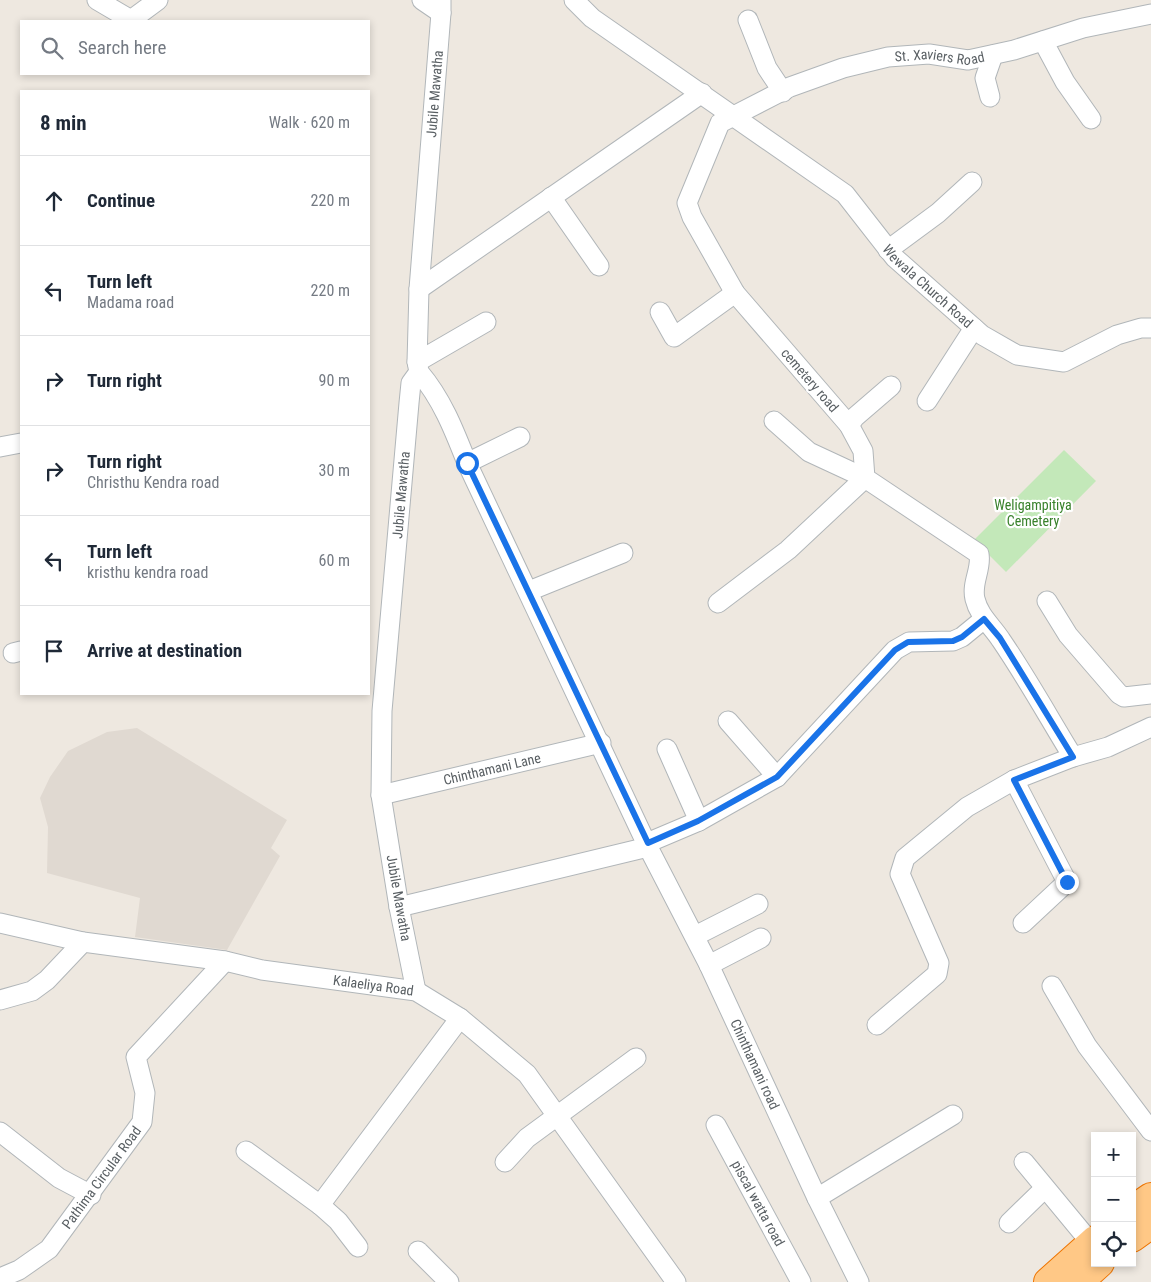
<!DOCTYPE html>
<meta charset="utf-8">
<style>
:root{--surface:#fff;--page:#f6f6f7;--text:#1f2937;--muted:#747a83;--line:#e0e1e3}
body{margin:0;font-family:"Roboto Condensed",sans-serif;background:var(--page);color:var(--text)}
.controls{position:absolute;right:15px;bottom:15px;display:grid;overflow:hidden;border-radius:0px;box-shadow:0 2px 8px #0003}
.controls button{width:45px;height:45px;display:grid;place-items:center;padding:0;border:0;border-bottom:1px solid var(--line);background:var(--surface);color:var(--text);font:25px sans-serif}
.stop{position:absolute;width:15px;height:15px;margin:-11px;border:4px solid #1a73e8;border-radius:50%;background:#fff}
.stop.end{background:#1a73e8;border-color:#fff;box-shadow:0 1px 5px #0008}
.list{margin:0;padding:0;list-style:none}
h2{display:flex;justify-content:space-between;align-items:center;height:65px;margin:0;padding:0 20px;font-size:21px}
h2 small{font-size:16px;font-weight:400;color:var(--muted)}
.list li{display:grid;grid-template-columns:32px 1fr auto;gap:15px;align-items:center;box-sizing:border-box;height:90px;padding:0 20px;border-top:1px solid var(--line)}
.list b{display:block;font-size:19px;white-space:nowrap}
.list p{margin:0;font-size:16px;white-space:nowrap;color:var(--muted)}
.list em{font-size:16px;font-style:normal;color:var(--muted)}
.icon{flex:none;width:28px;height:28px;fill:none;stroke:currentColor;stroke-width:2;stroke-linecap:round;stroke-linejoin:round}
.map{position:relative;flex:none;width:1151px;height:1282px;overflow:hidden}
.search{position:absolute;background:var(--surface);box-shadow:0 2px 8px #0003;left:20px;top:20px;width:350px;height:55px;display:flex;align-items:center;gap:12px;box-sizing:border-box;padding:0 18px;border-radius:0px;color:var(--muted);font-size:19px}
.panel{position:absolute;background:var(--surface);box-shadow:0 2px 8px #0003;left:20px;top:90px;width:350px;height:605px;border-radius:0px}
.map>svg:first-child{display:block}
.education{fill:#e0d9d1}
.green{fill:#c3e8b9}
.lines{fill:none;stroke-linecap:round;stroke-linejoin:round}
.minor-casing{stroke:#b1b6b9;stroke-width:21}
.highway-casing{stroke:#ee7400;stroke-width:30}
.minor{stroke:#fff;stroke-width:19}
.highway{stroke:#ffc886;stroke-width:28}
.route{stroke:#1a73e8;stroke-width:6}
.labels{text-anchor:middle;stroke-width:4.5;stroke-linejoin:round;paint-order:stroke}
.street-label{font-size:14px;fill:#595f63;stroke:#fff}
.park-label{font-size:14px;fill:#38812b;stroke:#fff}
</style>
<div class="map">
<svg width="1151" height="1282" viewBox="0 0 1151 1282">
<rect width="100%" height="100%" fill="#eee8e0"/>
<!-- education -->
<path class="education" d="M137,728L287,820L271,848L280,856L227,950L135,937L140,898L47,873L48,827L40,798L50,777L68,751L107,732Z"/>
<!-- green -->
<path class="green" d="M1064,450L1096,481L1006,572L974,540Z"/>
<g class="lines">
<!-- minor casing -->
<g class="minor-casing">
<g id="minor">
<path d="M97,0L131,20L158,0"/>
<path d="M422,0L441,13"/>
<path id="s1" d="M574,0L592,18L845,194L895,258L982,335L1017,355L1064,362L1117,335L1141,328H1151"/>
<path d="M748,20L767,68L783,92"/>
<path d="M1043,41L1065,82L1091,119"/>
<path d="M990,97L985,78L993,55"/>
<path d="M551,197L599,266"/>
<path d="M888,250L938,213L972,182"/>
<path d="M419,289L702,93"/>
<path d="M660,312L674,337L735,293"/>
<path d="M417,362L486,322"/>
<path id="s2" d="M419,372C442,399 454,430 467,463L648,847L709,965L817,1198L859,1282"/>
<path d="M927,401L974,328"/>
<path d="M849,425L855,417L891,386"/>
<path d="M0,447L21,443"/>
<path d="M467,463L520,437"/>
<path d="M529,591L623,553"/>
<path d="M1047,601L1068,635L1119,694L1124,697L1151,694"/>
<path d="M718,603L788,550L865,478L809,452L774,421"/>
<path d="M13,653L21,651"/>
<path d="M728,721L777,777"/>
<path d="M667,749L699,821"/>
<path id="s3" d="M1073,757C1049,718 1027,678 1001,640C992,626 979,616 975,599C971,583 982,569 979,554L865,478L863,451L849,425L735,293L692,217L687,203L720,123L790,87L843,68L888,57L929,54L968,60L1014,50L1083,28L1151,14"/>
<path d="M1014,780L1067,882L1023,923"/>
<path id="s4" d="M381,795L601,743"/>
<path d="M647,843L699,821L777,777L895,650L909,642L953,641L962,637L984,619"/>
<path d="M399,907L648,847"/>
<path id="s5" d="M0,923L83,942L225,961L262,970L416,991L460,1018L527,1074L676,1282"/>
<path d="M695,936L758,904"/>
<path d="M709,965L761,938"/>
<path d="M1052,986L1087,1046L1151,1131"/>
<path id="s6" d="M416,991L399,907L381,795L382,711L409,403L411,383L419,372L417,362L419,289L441,13V0"/>
<path d="M0,1000L32,991L47,980L83,942"/>
<path d="M877,1025L937,974L939,963L900,874L905,858L967,807L1014,780L1073,757L1108,747L1151,727"/>
<path id="s7" d="M716,1125L801,1282"/>
<path d="M0,1132L59,1178L91,1195"/>
<path d="M246,1151L320,1205L460,1018"/>
<path d="M505,1162L527,1138L636,1058"/>
<path d="M1024,1162L1091,1243"/>
<path d="M817,1198L953,1115"/>
<path d="M320,1205L338,1221L358,1247"/>
<path d="M1009,1223L1044,1189"/>
<path d="M418,1251L449,1282"/>
<path id="s8" d="M0,1278L19,1270L49,1249L142,1122L145,1093L136,1057L225,961"/>
</g>
</g>
<!-- highway casing -->
<g class="highway-casing">
<path id="highway" d="M1132,1210L1151,1197
M1132,1238L1151,1224
M1048,1282L1095,1240
M1079,1282L1100,1263"/>
</g>
<!-- minor -->
<use href="#minor" class="minor"/>
<!-- highway -->
<use href="#highway" class="highway"/>
</g>
<g class="lines">
<!-- route -->
<path class="route" d="M467,463L648,843L698,821L777,777L895,650L908,642L953,641L962,637L984,619L1000,638L1073,757L1014,780L1067,882"/>
</g>
<g class="labels">
<!-- street labels -->
<g class="street-label">
<text dy="5" stroke="none"><textPath href="#s3" startOffset="1022">St. Xaviers Road</textPath></text>
<text dy="5" stroke="none"><textPath href="#s6" startOffset="905">Jubile Mawatha</textPath></text>
<text dy="5" stroke="none"><textPath href="#s1" startOffset="458">Wewala Church Road</textPath></text>
<text transform="translate(810 380) rotate(49)" y="5">cemetery road</text>
<text dy="5" stroke="none"><textPath href="#s6" startOffset="500">Jubile Mawatha</textPath></text>
<text dy="5" stroke="none"><textPath href="#s4" startOffset="114">Chinthamani Lane</textPath></text>
<text transform="translate(399 898) rotate(80)" y="5">Jubile Mawatha</text>
<text dy="5" stroke="none"><textPath href="#s5" startOffset="379">Kalaeliya Road</textPath></text>
<text dy="5" stroke="none"><textPath href="#s2" startOffset="770">Chinthamani road</textPath></text>
<text dy="5" stroke="none"><textPath href="#s8" startOffset="146">Pathima Circular Road</textPath></text>
<text dy="5" stroke="none"><textPath href="#s7" startOffset="89">piscal watta road</textPath></text>
</g>
<!-- park labels -->
<g class="park-label">
<text x="1033" y="510">Weligampitiya<tspan x="1033" dy="16">Cemetery</tspan></text>
</g>
</g>
</svg>
<div class="controls">
<button>+</button>
<button>−</button>
<button><svg class="icon" aria-label="locate" viewBox="0 0 24 24"><circle cx="12" cy="12" r="6"/><path d="M12 2v4M12 18v4M2 12h4M18 12h4"/></svg></button>
</div>
<div class="stop" style="left:467px;top:463px"></div>
<div class="stop end" style="left:1067px;top:882px"></div>
<div class="search"><svg class="icon" aria-label="search" viewBox="0 0 24 24"><circle cx="10" cy="10" r="6"/><path d="M15 15l6 6"/></svg>Search here</div>
<section class="panel">
<h2>8 min<small>Walk · 620 m</small></h2>
<ul class="list">
<li><svg class="icon" aria-label="ahead" viewBox="0 0 24 24"><path d="M12 20V5M6 11l6-6 6 6"/></svg><div><b>Continue</b></div><em>220 m</em></li>
<li><svg class="icon" aria-label="left" viewBox="0 0 24 24"><path d="M17 20v-9H6M10 6l-5 5 5 5"/></svg><div><b>Turn left</b><p>Madama road</p></div><em>220 m</em></li>
<li><svg class="icon" aria-label="right" viewBox="0 0 24 24"><path d="M7 20v-9h11M14 6l5 5-5 5"/></svg><div><b>Turn right</b></div><em>90 m</em></li>
<li><svg class="icon" aria-label="right" viewBox="0 0 24 24"><path d="M7 20v-9h11M14 6l5 5-5 5"/></svg><div><b>Turn right</b><p>Christhu Kendra road</p></div><em>30 m</em></li>
<li><svg class="icon" aria-label="left" viewBox="0 0 24 24"><path d="M17 20v-9H6M10 6l-5 5 5 5"/></svg><div><b>Turn left</b><p>kristhu kendra road</p></div><em>60 m</em></li>
<li><svg class="icon" aria-label="arrive" viewBox="0 0 24 24"><path d="M6 21V4h12l-3 4 3 4H6"/></svg><div><b>Arrive at destination</b></div></li>
</ul>
</section>
</div>
